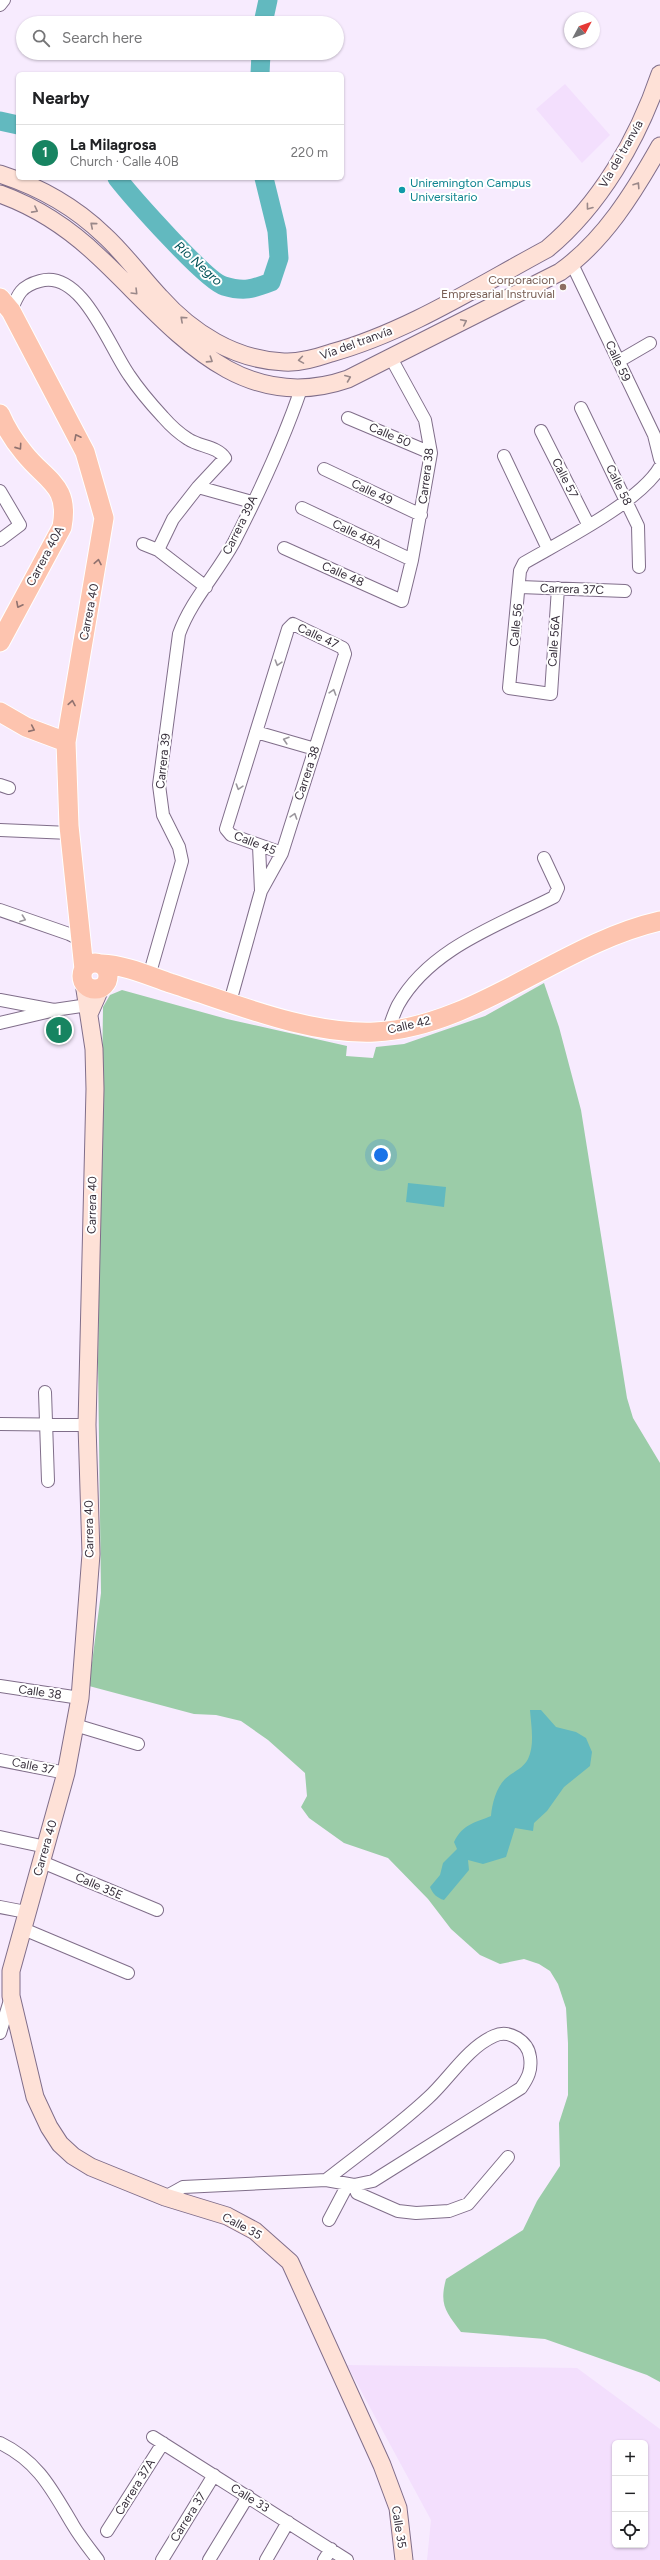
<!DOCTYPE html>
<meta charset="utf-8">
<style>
:root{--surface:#fff;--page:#f2f2f2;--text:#202124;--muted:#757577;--line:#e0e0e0;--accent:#178461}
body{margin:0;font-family:Figtree,sans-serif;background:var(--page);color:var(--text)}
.controls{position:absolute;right:12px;bottom:12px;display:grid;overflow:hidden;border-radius:6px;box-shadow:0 1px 3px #0004}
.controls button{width:36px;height:36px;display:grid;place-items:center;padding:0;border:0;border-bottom:1px solid var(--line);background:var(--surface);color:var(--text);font:20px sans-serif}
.compass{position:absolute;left:564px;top:12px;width:36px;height:36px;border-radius:50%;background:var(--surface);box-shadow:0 1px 3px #0004;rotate:49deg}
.you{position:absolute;left:381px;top:1155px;width:14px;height:14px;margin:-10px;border:3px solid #fff;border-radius:50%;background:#1a73e8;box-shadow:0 0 0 6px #1a73e833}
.badge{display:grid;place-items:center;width:26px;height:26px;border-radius:50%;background:var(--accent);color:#fff;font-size:13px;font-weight:700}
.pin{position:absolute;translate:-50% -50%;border:2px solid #fff;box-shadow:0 1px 4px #0006}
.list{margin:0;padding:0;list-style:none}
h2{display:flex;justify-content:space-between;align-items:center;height:52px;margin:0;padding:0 16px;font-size:17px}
h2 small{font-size:13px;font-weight:400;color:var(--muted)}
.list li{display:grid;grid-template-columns:26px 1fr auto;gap:12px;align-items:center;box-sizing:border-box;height:56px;padding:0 16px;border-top:1px solid var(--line)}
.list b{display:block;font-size:15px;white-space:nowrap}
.list p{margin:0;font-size:13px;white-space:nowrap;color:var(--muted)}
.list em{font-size:13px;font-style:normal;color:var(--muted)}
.icon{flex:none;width:22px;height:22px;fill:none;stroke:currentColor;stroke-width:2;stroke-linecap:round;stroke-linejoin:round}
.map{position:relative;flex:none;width:660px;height:2560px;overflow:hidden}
.search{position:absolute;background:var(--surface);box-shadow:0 1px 3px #0004;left:16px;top:16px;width:328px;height:44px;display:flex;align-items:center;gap:10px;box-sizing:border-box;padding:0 14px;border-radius:22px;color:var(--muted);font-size:15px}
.panel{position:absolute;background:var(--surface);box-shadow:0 1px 3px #0004;left:16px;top:72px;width:328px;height:108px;border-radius:6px}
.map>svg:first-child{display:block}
.built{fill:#f3dffd;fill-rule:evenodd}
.green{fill:#9bcca8}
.water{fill:#62b9bf}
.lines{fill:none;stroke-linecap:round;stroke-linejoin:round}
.river{stroke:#62b9bf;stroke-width:19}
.street-casing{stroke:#806e8a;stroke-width:14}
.secondary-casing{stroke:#806e8a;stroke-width:19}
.primary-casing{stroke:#fff;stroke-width:21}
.street{stroke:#fff;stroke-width:12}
.secondary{stroke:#fee1d7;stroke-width:17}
.primary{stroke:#fdc4af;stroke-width:19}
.oneway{stroke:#9a8889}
.oneway2{stroke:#90726f}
.oneway3{stroke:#9b979d}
.culture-dot{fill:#0f9aa8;stroke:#fff;stroke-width:1.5}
.education-dot{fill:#8d6e63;stroke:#fff;stroke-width:1.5}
.labels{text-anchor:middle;stroke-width:4;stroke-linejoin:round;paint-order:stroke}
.street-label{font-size:12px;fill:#372f3b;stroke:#fff}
.culture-label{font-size:12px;fill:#0d838f;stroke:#fff;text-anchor:start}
.education-label{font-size:12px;fill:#785e54;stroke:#fff;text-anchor:end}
.water-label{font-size:13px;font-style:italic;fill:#005257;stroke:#fff}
</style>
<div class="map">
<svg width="660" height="2560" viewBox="0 0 660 2560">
<rect width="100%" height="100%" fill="#f7ebfe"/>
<!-- built -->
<path class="built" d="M565,84L610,135L582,163L536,109Z
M347,2365L577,2368L660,2429V2560H427L431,2520ZM615,2443H645V2545H615Z"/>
<!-- green -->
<path class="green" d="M544,983L559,1027L581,1110L627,1398L633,1418L660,1463V2382L647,2375L545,2339L461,2332C446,2312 439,2305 446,2279L523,2230L537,2201L560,2166L559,2123L568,2095V2043L566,2008L558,1984L550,1971L539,1964L524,1959L500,1964L480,1955L451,1929L428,1899L388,1858L344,1843L309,1818L301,1807L307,1796L305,1773L268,1740L241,1721L216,1715L194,1714L89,1686L101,1593L98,1362L103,1007L110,995L122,990L227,1019L347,1046L346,1056L373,1058L376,1047L404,1044L485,1016Z"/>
<!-- water -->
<path class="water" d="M408,1183L446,1187L444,1207L406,1202Z
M530,1710H541L556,1727L576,1732L586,1738L592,1752L590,1766L564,1787L547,1811L534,1823L533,1831L515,1828L506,1857L483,1864L468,1860L469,1870L444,1900C437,1898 433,1894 430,1887L440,1875L443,1863L457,1849L454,1842C463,1824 474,1823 491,1816C492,1804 496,1788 505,1779C512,1772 523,1769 528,1759C535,1745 531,1725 530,1710Z"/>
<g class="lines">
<!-- river -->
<path class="river" d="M263,23L268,0
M260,74L261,53
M0,121L18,125
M117,178C132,197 206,281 224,286C244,292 253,289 271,282L279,258L277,231L264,178"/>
<!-- street casing -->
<g class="street-casing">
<path id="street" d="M0,5L4,0
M572,264L654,435L660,459
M11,311C18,294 21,286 40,281C82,269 109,347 129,375C139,390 151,404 163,417C170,425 180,434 188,439C200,447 217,446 225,458L198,487L173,519L158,550
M619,361L650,343
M581,408L638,526L639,567
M348,418L431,453
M541,431L588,524
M504,456L548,549
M324,469L421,515
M198,487L252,502
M0,491L20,525L0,540
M302,508L412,560
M143,544L158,550L206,587
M284,548L402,601L412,560L431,453L425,420L391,358
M520,587L625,591
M558,588L551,694L509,688L520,571L524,563C560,542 640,502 660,467
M256,732L315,749
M0,785L9,788
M0,830L70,833
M259,846L261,891
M0,910L69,934L81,940
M149,976L182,861L179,847L163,815L159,785L179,634C191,600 217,574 234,542C258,495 284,439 301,389
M0,1000L54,1010L88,1005
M230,1002L261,891L282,853L345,654L343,648L293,624L288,629L226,829L231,835L282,853
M0,1023L51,1011
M388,1031C391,1022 394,1013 398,1005C430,948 499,925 554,897L558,888L544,858
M45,1392L48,1481
M0,1424L87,1425
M0,1686L80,1698
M75,1725L138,1744
M0,1760L66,1773
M0,1837L46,1847
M42,1862L157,1910
M0,1907L26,1912
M21,1928L128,1973
M0,2033L11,1997
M354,2185L357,2193L398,2211L416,2213L449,2211L468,2204L508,2157
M165,2197L183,2187L326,2180L354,2185L373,2181L521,2088C528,2078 532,2070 530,2057C528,2041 509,2029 494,2036C467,2048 449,2079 428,2098C396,2128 360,2153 326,2180
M329,2220L348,2184
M153,2437L347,2560
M0,2443C39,2462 52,2490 73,2525C80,2537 89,2548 98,2560
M107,2531L163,2443
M162,2560L214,2475
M209,2560L248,2496
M266,2560L288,2522
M324,2560L331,2549"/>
</g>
<!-- secondary casing -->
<g class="secondary-casing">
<path id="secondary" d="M0,174C40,187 74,206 104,235C124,253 141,277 160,297C192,333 235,360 284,362C300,363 316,358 331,353C407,332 478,286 547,249C600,205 638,139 660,74
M0,194C36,207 71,230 99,257C170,323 236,418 348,379L560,272C604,241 634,192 660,146
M84,983L94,1049L95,1089L87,1425L91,1554L80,1698L66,1773L11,1971V1996L35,2097L49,2127L60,2144L73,2156L91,2167L165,2197L227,2216L255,2231L290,2262L382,2465L398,2508L404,2560
M89,1014L100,989"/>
</g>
<!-- primary casing -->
<g class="primary-casing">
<path id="primary" d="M0,298L11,311L85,452L104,518L66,742L69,826L84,969
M0,414C6,428 14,441 24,453C46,481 70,485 62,527L0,642
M0,712L26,727L66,742
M82 976a13 13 0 1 1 26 0a13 13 0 1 1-26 0Z
M101,964C125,965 147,975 170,983C233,1003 308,1035 375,1032C475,1027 562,943 660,921"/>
</g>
<!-- street -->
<use href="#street" class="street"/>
<!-- secondary -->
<use href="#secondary" class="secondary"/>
<!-- primary -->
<use href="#primary" class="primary"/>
</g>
<!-- one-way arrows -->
<defs><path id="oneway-chevron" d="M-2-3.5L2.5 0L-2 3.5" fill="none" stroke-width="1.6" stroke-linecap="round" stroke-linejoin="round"/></defs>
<g class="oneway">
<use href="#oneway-chevron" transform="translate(637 185) rotate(-57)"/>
<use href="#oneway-chevron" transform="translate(589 207) rotate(127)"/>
<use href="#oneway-chevron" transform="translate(35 210) rotate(28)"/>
<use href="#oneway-chevron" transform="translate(93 225) rotate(-140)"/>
<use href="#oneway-chevron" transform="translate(135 292) rotate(45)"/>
<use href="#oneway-chevron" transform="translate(183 319) rotate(-138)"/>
<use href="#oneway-chevron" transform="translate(464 322) rotate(-26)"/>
<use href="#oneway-chevron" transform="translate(210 360) rotate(33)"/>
<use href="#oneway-chevron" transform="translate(301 360) rotate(171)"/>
<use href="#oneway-chevron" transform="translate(348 378) rotate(-22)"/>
</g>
<g class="oneway2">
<use href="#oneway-chevron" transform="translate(77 437) rotate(-117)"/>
<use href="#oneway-chevron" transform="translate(19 447) rotate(55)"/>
<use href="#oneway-chevron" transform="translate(98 562) rotate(-79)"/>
<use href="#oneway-chevron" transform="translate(19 605) rotate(117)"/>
<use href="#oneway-chevron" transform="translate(72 703) rotate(-80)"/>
<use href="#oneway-chevron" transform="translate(32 729) rotate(24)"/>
</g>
<g class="oneway3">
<use href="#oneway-chevron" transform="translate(278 663) rotate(107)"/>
<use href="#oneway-chevron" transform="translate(333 692) rotate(-73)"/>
<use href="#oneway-chevron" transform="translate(286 740) rotate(-163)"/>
<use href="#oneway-chevron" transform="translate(239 787) rotate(107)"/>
<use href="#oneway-chevron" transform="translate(294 816) rotate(-72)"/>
<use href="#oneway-chevron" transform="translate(23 919) rotate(20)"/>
</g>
<!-- markers -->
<circle class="culture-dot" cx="402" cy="190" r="4"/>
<circle class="education-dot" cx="563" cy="287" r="4"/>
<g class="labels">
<!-- street labels -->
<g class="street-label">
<text transform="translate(621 154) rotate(-60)" y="4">Vía del tranvía</text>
<text transform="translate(356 343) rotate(-20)" y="4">Vía del tranvía</text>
<text transform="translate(618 361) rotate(65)" y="4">Calle 59</text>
<text transform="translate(390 435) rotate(23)" y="4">Calle 50</text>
<text transform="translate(426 476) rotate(-83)" y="4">Carrera 38</text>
<text transform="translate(565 478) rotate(63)" y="4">Calle 57</text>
<text transform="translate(619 485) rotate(64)" y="4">Calle 58</text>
<text transform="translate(372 492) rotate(25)" y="4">Calle 49</text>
<text transform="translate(240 525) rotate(-64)" y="4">Carrera 39A</text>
<text transform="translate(357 534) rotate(25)" y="4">Calle 48A</text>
<text transform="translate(45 556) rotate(-62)" y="4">Carrera 40A</text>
<text transform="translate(343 574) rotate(24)" y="4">Calle 48</text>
<text transform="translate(572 589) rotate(2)" y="4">Carrera 37C</text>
<text transform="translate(89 612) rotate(-79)" y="4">Carrera 40</text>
<text transform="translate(516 625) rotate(-84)" y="4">Calle 56</text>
<text transform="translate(318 636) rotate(25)" y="4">Calle 47</text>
<text transform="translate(554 641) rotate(-86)" y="4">Calle 56A</text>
<text transform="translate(163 761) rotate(-84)" y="4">Carrera 39</text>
<text transform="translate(307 773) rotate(-72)" y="4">Carrera 38</text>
<text transform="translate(255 843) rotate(21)" y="4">Calle 45</text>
<text transform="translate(409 1025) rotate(-13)" y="4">Calle 42</text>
<text transform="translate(92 1205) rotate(-89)" y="4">Carrera 40</text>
<text transform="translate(89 1529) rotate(-91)" y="4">Carrera 40</text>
<text transform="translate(40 1692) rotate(8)" y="4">Calle 38</text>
<text transform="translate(33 1766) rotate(11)" y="4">Calle 37</text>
<text transform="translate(45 1848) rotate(-74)" y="4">Carrera 40</text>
<text transform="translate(99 1886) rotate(23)" y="4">Calle 35E</text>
<text transform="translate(242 2226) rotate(28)" y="4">Calle 35</text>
<text transform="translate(135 2487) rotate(-58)" y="4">Carrera 37A</text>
<text transform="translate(250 2498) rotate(32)" y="4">Calle 33</text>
<text transform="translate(188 2517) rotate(-58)" y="4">Carrera 37</text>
<text transform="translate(399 2527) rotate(81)" y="4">Calle 35</text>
</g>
<!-- culture labels -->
<g class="culture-label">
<text x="410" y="187">Uniremington Campus<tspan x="410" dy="14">Universitario</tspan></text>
</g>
<!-- education labels -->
<g class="education-label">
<text x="555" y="284">Corporacion<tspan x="555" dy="14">Empresarial Instruvial</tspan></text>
</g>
<!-- water labels -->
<g class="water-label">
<text transform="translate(199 263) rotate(42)" y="5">Río Negro</text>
</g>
</g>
</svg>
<div class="controls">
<button>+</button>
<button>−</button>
<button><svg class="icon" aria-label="locate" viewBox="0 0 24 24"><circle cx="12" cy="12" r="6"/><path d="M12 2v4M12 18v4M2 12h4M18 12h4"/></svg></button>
</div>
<svg class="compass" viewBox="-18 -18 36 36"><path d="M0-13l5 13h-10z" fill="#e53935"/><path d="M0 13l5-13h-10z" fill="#757577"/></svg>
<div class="you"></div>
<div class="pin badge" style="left:59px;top:1030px">1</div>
<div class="search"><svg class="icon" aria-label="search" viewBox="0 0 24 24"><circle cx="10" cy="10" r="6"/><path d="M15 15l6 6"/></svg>Search here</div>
<section class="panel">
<h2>Nearby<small></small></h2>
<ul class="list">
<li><span class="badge">1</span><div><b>La Milagrosa</b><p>Church · Calle 40B</p></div><em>220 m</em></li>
</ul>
</section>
</div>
